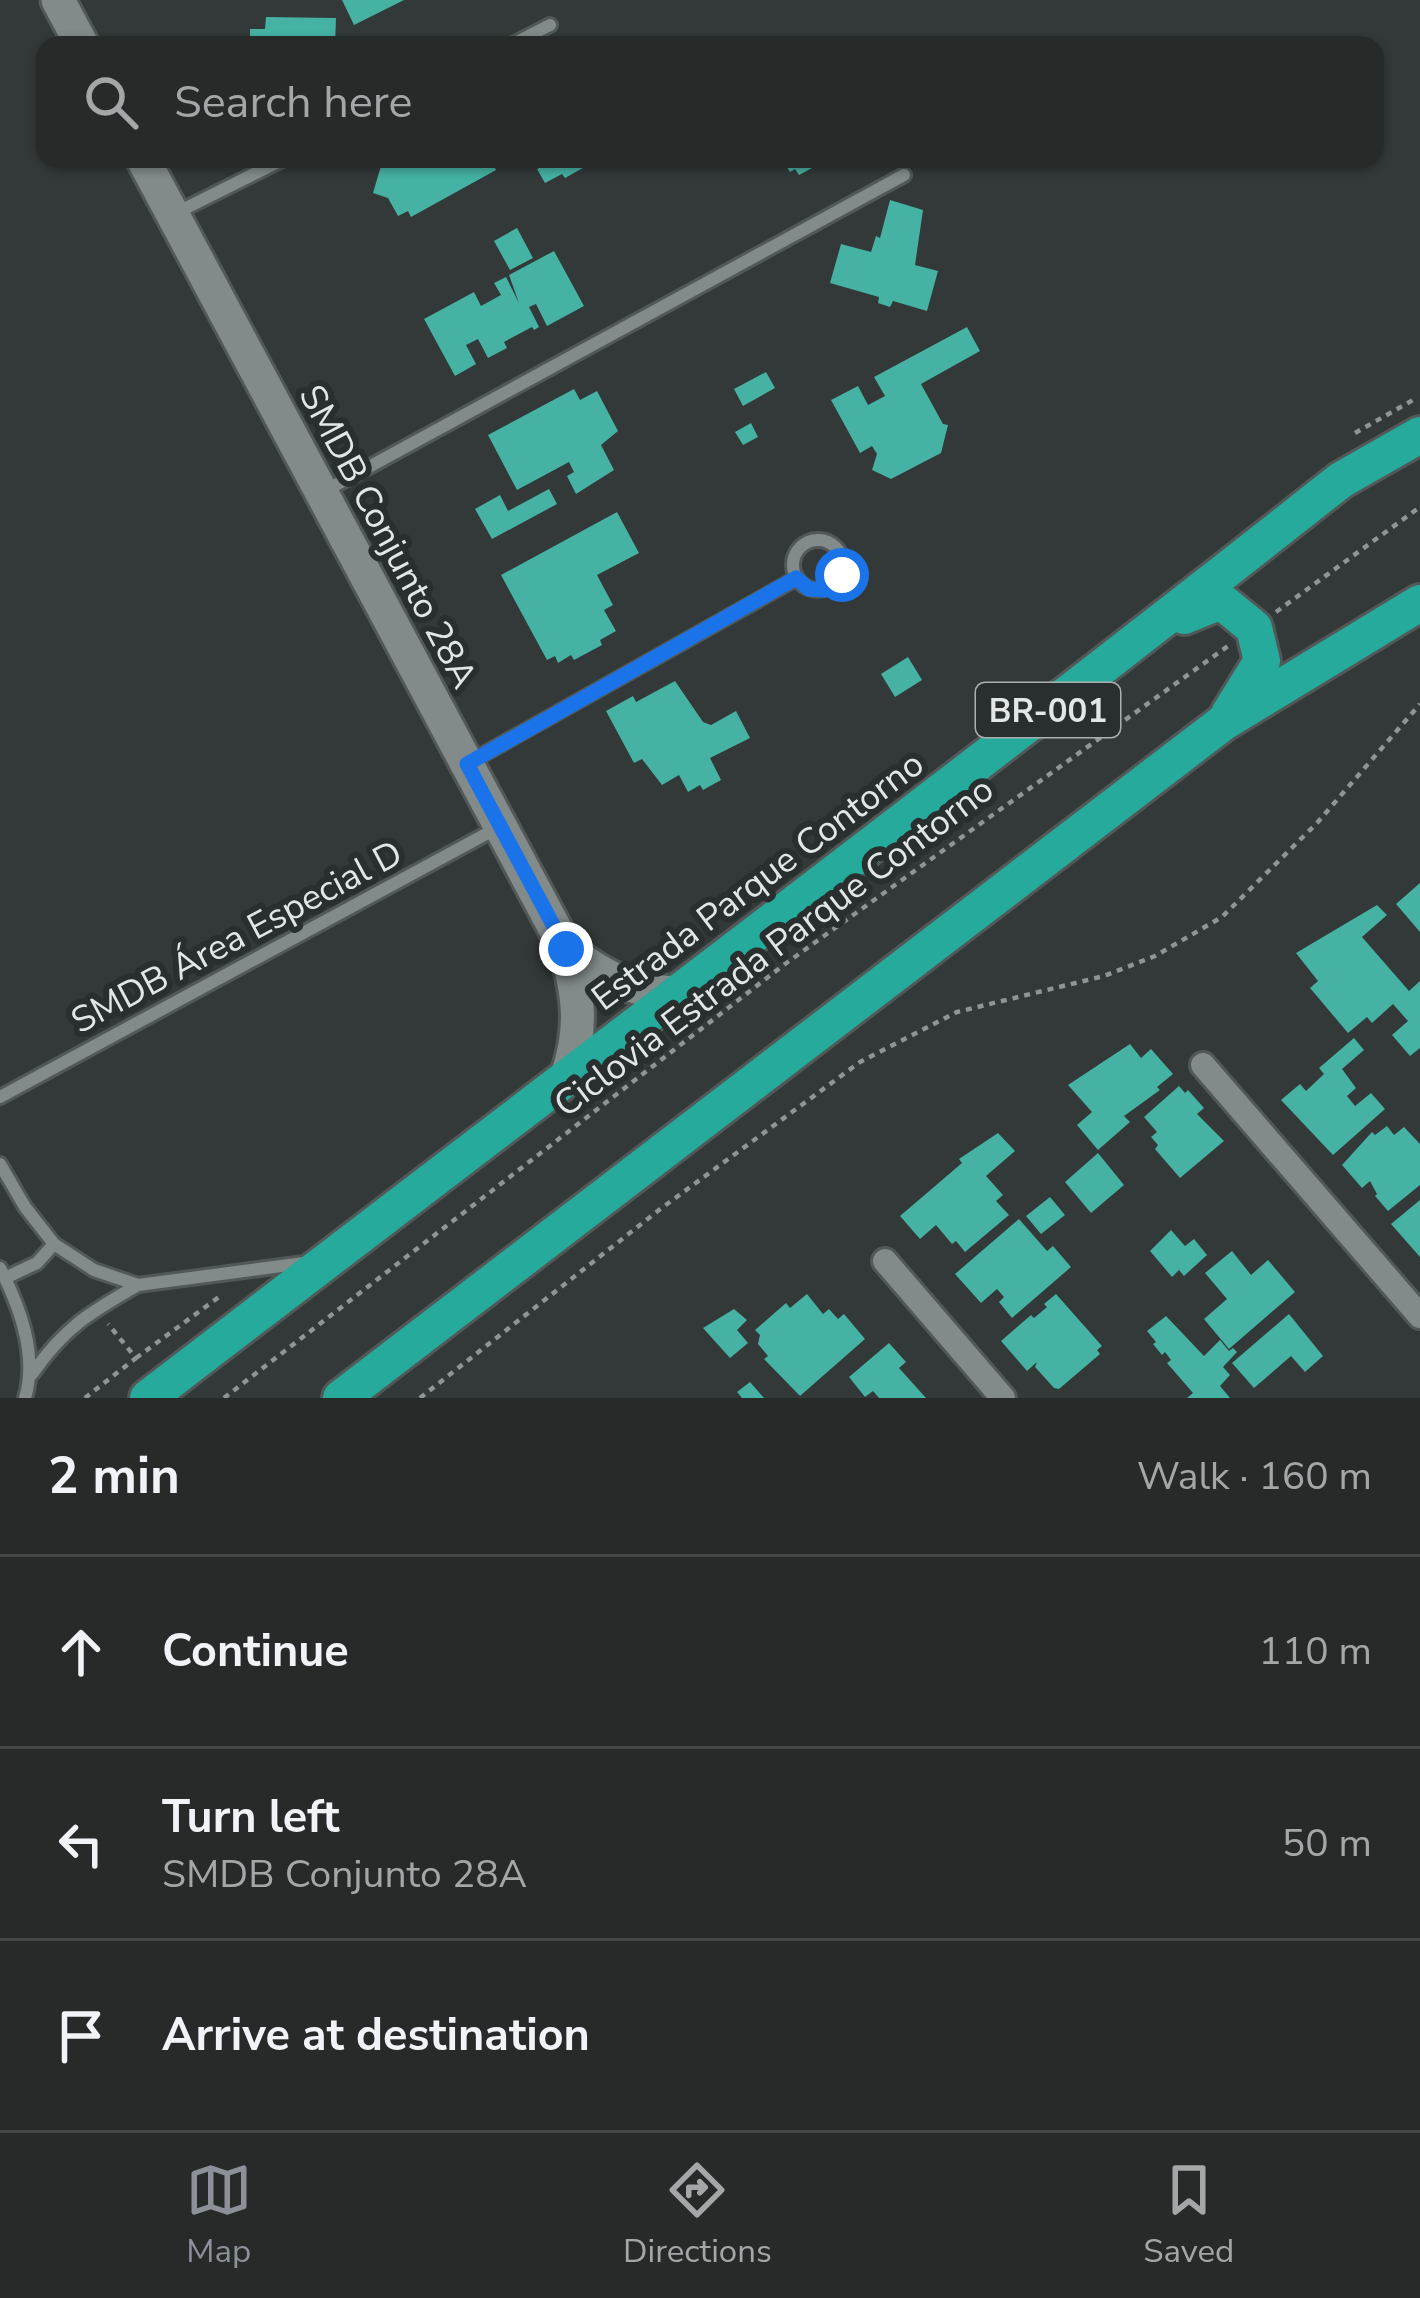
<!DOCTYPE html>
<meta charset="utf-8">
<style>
:root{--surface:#262b2a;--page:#323736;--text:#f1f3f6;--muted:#a4a7a8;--line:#424747;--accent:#8c9099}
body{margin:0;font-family:"Nunito Sans",sans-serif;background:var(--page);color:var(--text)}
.stop{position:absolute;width:36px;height:36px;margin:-27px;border:9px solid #1a73e8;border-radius:50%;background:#fff}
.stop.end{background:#1a73e8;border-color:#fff;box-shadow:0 3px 12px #0008}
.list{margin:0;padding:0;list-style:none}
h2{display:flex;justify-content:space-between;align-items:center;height:156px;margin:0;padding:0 48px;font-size:51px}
h2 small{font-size:39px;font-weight:400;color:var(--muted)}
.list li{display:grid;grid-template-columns:78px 1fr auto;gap:36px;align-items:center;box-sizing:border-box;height:192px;padding:0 48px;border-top:3px solid var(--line)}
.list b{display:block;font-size:45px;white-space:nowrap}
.list p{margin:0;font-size:39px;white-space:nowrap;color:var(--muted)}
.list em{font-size:39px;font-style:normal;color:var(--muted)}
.icon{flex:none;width:66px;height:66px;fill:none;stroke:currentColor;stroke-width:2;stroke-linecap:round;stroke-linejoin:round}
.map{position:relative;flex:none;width:1420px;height:1398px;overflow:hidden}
.search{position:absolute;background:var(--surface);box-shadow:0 3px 9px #0004;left:36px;right:36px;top:36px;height:132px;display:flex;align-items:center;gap:30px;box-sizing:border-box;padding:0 42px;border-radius:24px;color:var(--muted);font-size:45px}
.sheet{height:732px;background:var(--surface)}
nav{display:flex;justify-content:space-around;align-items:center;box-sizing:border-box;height:168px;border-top:3px solid var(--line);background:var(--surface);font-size:33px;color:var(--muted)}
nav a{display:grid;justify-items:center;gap:6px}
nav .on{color:var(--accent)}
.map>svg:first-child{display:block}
.building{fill:#45b2a3}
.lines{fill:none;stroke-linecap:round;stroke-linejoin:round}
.lane-casing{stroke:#515857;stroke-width:18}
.street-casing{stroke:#515857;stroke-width:30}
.secondary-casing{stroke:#515857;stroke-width:39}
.highway-casing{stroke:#515857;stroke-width:42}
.path{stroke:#8f9594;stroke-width:4.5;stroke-dasharray:6 6;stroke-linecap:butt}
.lane{stroke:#828b8a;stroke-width:12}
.street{stroke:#828b8a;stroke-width:24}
.secondary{stroke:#828b8a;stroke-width:33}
.highway{stroke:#25aa9b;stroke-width:36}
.route{stroke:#1a73e8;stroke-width:15}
.labels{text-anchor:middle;stroke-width:12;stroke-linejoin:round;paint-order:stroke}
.shield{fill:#282f2e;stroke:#aab0af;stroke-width:3}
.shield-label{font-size:33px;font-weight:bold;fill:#e2e7e6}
.street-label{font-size:36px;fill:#e2e7e6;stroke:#282f2e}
</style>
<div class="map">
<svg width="1420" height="1398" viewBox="0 0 1420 1398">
<rect width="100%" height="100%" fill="#323938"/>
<!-- building -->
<path class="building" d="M342,0H404L354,25Z
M266,17L336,18L335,45H250V29H265Z
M383,159H490L496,170L411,217L408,211L398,216L388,198L373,193Z
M559,159H587L590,164L565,178L562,174L545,183L537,169Z
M782,159H809L814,167L799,175L795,169L790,172Z
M828,159H856L840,168L838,164L832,168Z
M890,200L923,210L915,265L938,271L927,311L893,301L890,307L878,303L879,297L830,283L841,244L871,252L876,236L880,238Z
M517,228L533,258L510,270L494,241Z
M554,251L584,306L547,326L536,304L529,307L539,327L534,330L532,327L504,342L507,348L488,358L478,339L466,345L476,364L455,376L424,319L474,292L481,306L501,295L494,283L506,277L519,303L509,275Z
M967,327L980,351L921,384L943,424L948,425L941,453L891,479L872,470L877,454L872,446L860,453L831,400L858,386L868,405L885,396L874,377Z
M766,372L775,388L743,406L734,389Z
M574,389L580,400L597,391L618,431L601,445L614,470L576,494L567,476L574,472L569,462L517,490L488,435Z
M751,423L758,437L743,445L735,432Z
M549,489L557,504L492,539L475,509L500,495L508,511Z
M617,512L639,553L597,575L613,605L604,610L616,631L600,640L602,645L574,660L571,655L558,663L555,656L547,660L501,575Z
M908,657L922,680L895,697L881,674Z
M675,681L703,722L711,725L736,711L750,738L710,758L721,780L703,790L700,785L688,792L679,775L662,785L642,759L634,763L606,711L633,696L636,702Z
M1420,883V932L1396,904Z
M1377,905L1387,915L1362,937L1409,991L1420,981V1048L1410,1056L1392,1035L1408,1021L1393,1004L1372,1023L1367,1017L1348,1033L1310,988L1318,981L1296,953Z
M1354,1038L1364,1050L1342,1069L1356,1088L1347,1096L1355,1106L1371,1093L1385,1109L1333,1155L1281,1100L1300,1084L1306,1091L1324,1074L1319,1068Z
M1130,1044L1141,1058L1151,1049L1173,1074L1157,1087L1160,1090L1124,1116L1130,1122L1098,1150L1077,1125L1092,1112L1068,1085Z
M1179,1086L1185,1093L1188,1090L1204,1108L1197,1114L1224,1141L1180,1178L1155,1149L1158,1145L1151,1137L1157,1132L1144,1117Z
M1387,1126L1394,1135L1404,1127L1420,1144V1185L1388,1211L1375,1196L1377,1194L1370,1181L1362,1188L1342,1165L1372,1132L1375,1135Z
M998,1133L1015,1151L986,1176L1003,1195L996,1201L1009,1215L965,1252L956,1241L952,1244L936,1225L920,1239L900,1216L962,1163L959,1159Z
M1098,1153L1124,1185L1091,1213L1065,1182Z
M1050,1197L1065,1215L1041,1234L1026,1216Z
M1420,1200V1257L1391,1224Z
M1019,1219L1047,1251L1053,1246L1071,1267L1012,1318L999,1302L1004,1297L997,1289L981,1303L955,1274Z
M1171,1230L1185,1246L1194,1239L1207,1255L1184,1276L1179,1270L1172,1277L1150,1251Z
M1232,1251L1251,1275L1268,1260L1295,1292L1229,1349L1204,1319L1227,1299L1205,1273Z
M807,1294L823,1314L829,1309L838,1319L844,1314L865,1339L800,1396L764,1359L768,1356L758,1344L760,1335L755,1330L786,1303L790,1308Z
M1056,1294L1102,1346L1097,1350L1100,1354L1059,1389L1054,1388L1035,1367L1037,1362L1027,1371L1001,1341L1031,1315L1034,1318L1047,1307L1044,1304Z
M734,1309L747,1320L737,1330L748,1343L730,1358L703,1328Z
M1289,1314L1323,1356L1305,1372L1291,1356L1254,1388L1232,1363Z
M1166,1316L1204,1356L1220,1340L1229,1351L1233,1348L1237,1352L1223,1367L1230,1375L1220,1386L1230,1398H1187L1193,1393L1167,1363L1171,1360L1165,1352L1162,1355L1153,1344L1156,1342L1147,1331Z
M889,1343L906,1362L899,1368L926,1398H879L873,1391L865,1397L849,1377Z
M750,1382L764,1398H742L737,1392Z"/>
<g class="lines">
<!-- lane casing -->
<g class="lane-casing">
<path id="lane" d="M511,45L550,25
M174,214L284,159
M323,492L904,175
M793 565a25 25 0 1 1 50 0a25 25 0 1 1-50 0Z
M468,763L797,578
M0,1097L499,827
M0,1164L25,1207L54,1244L94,1270L138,1285L304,1263
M0,1268C20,1307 38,1355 25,1398
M5,1278L37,1263L54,1244
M32,1374C65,1327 89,1313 138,1285"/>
</g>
<!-- street casing -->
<g class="street-casing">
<path id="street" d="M1203,1065L1420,1316
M885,1261L1003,1398"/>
</g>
<!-- secondary casing -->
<g class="secondary-casing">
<path id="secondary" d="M58,0L82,45
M143,159L566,949C579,996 583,1029 567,1076
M566,949C608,980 629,990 682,994"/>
</g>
<!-- highway casing -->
<g class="highway-casing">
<path id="highway" d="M1184,616L1221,601L1254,628L1262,661L1229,714
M148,1398C546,1092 947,791 1341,480L1420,435
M341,1398L1224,722L1420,603"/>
</g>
<!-- path -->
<path class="path" d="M1355,433L1413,400
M1276,612L1420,507
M136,1358L223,1294
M85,1398L136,1358L108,1324
M224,1398L785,964L1228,646
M420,1398L659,1210L860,1062L957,1012L1104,976L1155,956L1222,917L1317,823L1420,704"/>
<!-- lane -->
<use href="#lane" class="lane"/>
<!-- street -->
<use href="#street" class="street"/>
<!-- secondary -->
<use href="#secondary" class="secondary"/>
<!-- highway -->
<use href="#highway" class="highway"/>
</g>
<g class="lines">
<!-- route -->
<path class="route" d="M566,949L467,764L796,578L809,589L825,590L842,575"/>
</g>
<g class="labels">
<!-- shield labels -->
<rect class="shield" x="976" y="683" width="144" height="54" rx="9"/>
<g class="shield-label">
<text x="1048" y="722">BR-001</text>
</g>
<!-- street labels -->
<g class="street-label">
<text transform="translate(389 536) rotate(62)" y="13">SMDB Conjunto 28A</text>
<text transform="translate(757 880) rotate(-37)" y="13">Estrada Parque Contorno</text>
<text transform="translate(236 936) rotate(-28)" y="13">SMDB Área Especial D</text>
<text transform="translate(773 946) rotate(-37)" y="13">Ciclovia Estrada Parque Contorno</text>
</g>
</g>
</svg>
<div class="stop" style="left:842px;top:575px"></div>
<div class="stop end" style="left:566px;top:949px"></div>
<div class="search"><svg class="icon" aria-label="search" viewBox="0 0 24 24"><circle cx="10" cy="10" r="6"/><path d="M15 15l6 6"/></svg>Search here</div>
</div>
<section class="sheet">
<h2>2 min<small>Walk · 160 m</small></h2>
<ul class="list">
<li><svg class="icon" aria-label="ahead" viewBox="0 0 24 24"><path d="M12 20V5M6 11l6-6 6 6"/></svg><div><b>Continue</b></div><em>110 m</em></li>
<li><svg class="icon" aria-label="left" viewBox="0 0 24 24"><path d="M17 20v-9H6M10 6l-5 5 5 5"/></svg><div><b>Turn left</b><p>SMDB Conjunto 28A</p></div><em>50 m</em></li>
<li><svg class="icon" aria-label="arrive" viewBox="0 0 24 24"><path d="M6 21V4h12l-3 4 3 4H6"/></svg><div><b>Arrive at destination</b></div></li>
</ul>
</section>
<nav>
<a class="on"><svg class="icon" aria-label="map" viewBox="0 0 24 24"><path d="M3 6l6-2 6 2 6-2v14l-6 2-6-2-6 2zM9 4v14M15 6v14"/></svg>Map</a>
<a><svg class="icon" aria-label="directions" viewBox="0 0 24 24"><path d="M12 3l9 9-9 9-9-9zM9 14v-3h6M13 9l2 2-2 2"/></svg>Directions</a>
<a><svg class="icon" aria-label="saved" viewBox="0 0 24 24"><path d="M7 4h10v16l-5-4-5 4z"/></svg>Saved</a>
</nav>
